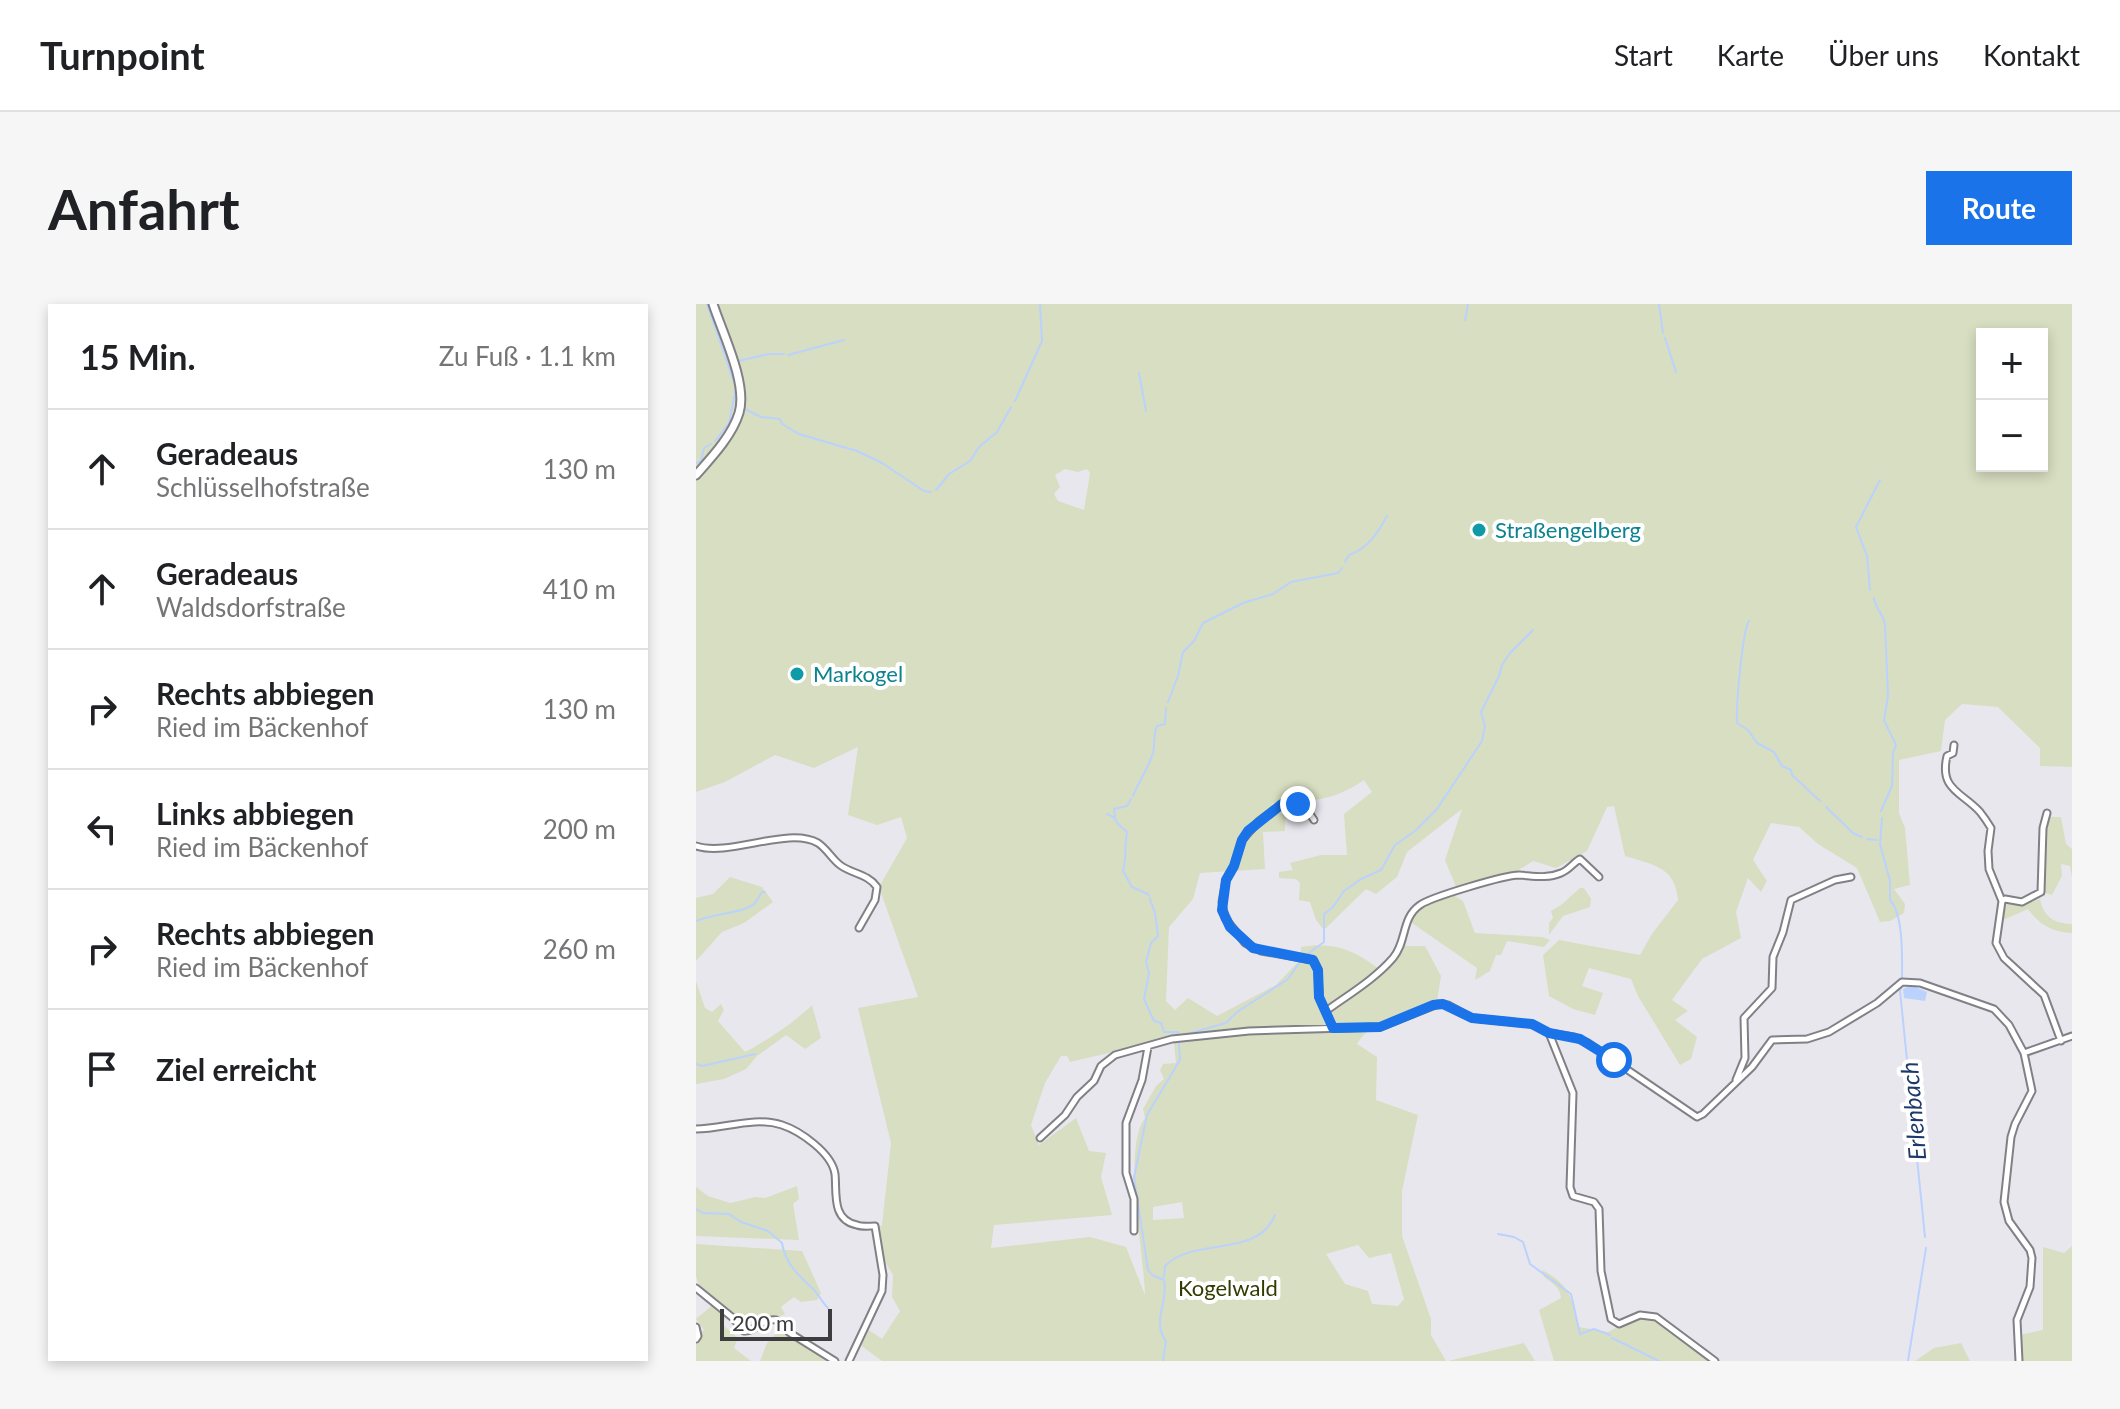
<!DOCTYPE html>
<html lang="de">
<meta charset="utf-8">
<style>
:root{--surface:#fff;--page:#f6f6f6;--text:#202124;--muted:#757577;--line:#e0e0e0;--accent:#1a73e8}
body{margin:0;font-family:Lato,sans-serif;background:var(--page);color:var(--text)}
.controls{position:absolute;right:24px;top:24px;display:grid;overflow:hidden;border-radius:0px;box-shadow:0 4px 12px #0003}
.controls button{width:72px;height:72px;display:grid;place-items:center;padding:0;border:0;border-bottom:2px solid var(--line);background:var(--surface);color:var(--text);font:40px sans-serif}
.scale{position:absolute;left:24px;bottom:20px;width:112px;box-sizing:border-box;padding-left:8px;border:4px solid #3d3c3e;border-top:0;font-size:22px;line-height:28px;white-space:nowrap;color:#3d3c3e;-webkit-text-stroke:6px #fff;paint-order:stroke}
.stop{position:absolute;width:24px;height:24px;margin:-18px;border:6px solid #1a73e8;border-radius:50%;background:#fff}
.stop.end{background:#1a73e8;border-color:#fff;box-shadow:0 2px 8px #0008}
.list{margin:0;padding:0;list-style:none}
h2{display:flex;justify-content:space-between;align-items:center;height:104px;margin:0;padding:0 32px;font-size:34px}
h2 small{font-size:26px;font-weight:400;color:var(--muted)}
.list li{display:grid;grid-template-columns:52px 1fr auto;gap:24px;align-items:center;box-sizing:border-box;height:120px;padding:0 32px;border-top:2px solid var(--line)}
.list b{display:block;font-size:30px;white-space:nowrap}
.list p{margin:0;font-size:26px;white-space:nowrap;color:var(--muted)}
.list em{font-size:26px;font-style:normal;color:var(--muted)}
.icon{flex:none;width:44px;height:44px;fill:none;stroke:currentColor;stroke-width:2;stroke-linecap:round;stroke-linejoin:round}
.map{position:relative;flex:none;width:1376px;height:1057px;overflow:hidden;border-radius:0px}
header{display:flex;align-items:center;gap:48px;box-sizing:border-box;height:112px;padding:0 40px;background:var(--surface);border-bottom:2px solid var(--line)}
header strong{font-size:38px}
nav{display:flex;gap:44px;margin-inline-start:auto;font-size:28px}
.intro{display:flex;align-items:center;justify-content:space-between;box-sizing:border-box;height:192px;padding:0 48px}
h1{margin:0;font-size:56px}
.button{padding:20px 36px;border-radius:0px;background:var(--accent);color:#fff;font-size:28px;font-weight:700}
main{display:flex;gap:48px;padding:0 48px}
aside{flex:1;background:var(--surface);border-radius:0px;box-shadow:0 4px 12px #0003}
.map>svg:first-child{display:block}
.green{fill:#d8dec1;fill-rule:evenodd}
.water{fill:#bad2fd}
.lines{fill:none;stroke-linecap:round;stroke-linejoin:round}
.stream{stroke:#bad2fd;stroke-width:2}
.minor-casing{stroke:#818086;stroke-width:9}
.major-casing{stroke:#818086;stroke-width:11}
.minor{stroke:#fff;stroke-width:5}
.major{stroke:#fff;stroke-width:7}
.route{stroke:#1a73e8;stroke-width:10}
.culture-dot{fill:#0f9aa8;stroke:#fff;stroke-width:3}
.labels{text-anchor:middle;stroke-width:8;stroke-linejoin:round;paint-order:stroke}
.culture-label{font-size:22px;fill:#0d838f;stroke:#fff;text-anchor:start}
.park-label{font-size:22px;fill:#333b02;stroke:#fff}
.water-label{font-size:24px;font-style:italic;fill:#1d386b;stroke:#fff}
</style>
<header>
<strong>Turnpoint</strong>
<nav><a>Start</a><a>Karte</a><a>Über uns</a><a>Kontakt</a></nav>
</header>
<div class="intro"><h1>Anfahrt</h1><a class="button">Route</a></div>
<main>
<aside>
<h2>15 Min.<small>Zu Fuß · 1.1 km</small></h2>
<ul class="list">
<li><svg class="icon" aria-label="ahead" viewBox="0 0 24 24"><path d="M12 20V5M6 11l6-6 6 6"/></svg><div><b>Geradeaus</b><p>Schlüsselhofstraße</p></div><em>130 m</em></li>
<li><svg class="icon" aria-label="ahead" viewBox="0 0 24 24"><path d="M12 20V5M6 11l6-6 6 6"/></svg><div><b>Geradeaus</b><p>Waldsdorfstraße</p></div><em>410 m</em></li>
<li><svg class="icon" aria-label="right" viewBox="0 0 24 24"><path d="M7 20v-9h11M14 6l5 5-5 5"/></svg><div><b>Rechts abbiegen</b><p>Ried im Bäckenhof</p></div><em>130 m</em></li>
<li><svg class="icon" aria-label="left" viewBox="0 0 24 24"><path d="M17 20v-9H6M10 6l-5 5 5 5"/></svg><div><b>Links abbiegen</b><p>Ried im Bäckenhof</p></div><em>200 m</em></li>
<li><svg class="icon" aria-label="right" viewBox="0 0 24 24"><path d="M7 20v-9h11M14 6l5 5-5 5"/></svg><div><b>Rechts abbiegen</b><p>Ried im Bäckenhof</p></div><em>260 m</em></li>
<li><svg class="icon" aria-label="arrive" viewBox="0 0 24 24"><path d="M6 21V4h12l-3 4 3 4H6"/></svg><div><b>Ziel erreicht</b></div></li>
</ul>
</aside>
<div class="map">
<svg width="1376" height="1057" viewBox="0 0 1376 1057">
<rect width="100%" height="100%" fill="#e9e7ee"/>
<!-- green -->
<path class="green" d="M0,0H1376V463L1344,462V444L1302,403L1266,400L1249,416L1245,447L1203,456V509L1209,524L1214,581L1198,585L1209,600L1208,609L1194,617L1184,618L1161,564L1122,540L1103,523L1075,519L1057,556L1071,577L1065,588L1052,574L1040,608L1045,634L1006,655L976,696L992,707L979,716L1001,733L995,755L984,761L942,692L935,675L893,664L886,682L907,689L899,711L877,705L853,692L847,651L863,636L944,651L956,630L982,596C979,562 957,561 929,552L918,502L911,503L891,547L860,564L837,557L821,567L761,585L749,556L766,505L711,548L701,573L680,590L670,585L628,626L620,616L614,598L603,596L604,579L600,575L583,574V568L597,566L594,559L625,551H651L648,510L676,488L668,476C637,498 613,497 577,499L573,509L596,510L589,516V527L567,528L569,565L504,569L497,595L473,623L470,697L479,706L492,694L521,712L580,681L605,655V643C638,637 659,646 686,667L706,642H729L745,672L741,697C716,707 675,714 661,740L681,753L680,796L722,811L706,887V932L735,1015V1031L750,1057H186L163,1040L173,1026L186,1035L204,1007L196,993L197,971L185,951L181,924L186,921L195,839L162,704L222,693L183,583L211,534L205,513L181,521L152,511L162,443L118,464L79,451L29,478L0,488ZM1286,30H1346V162H1286ZM369,165L382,168L391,165L394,169L388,206L362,197L358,190L364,183L359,171ZM451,740L478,739L480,759L467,760L464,766L468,775L460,782L447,805L449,814C426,843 448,951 449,991L430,943L394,933L295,944L298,921L416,911L405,873L410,849L393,847L380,814L343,841L335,821L349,779L365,752H371L374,758ZM486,898L488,914L457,916V903ZM662,941L673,954L695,949L708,995L702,1002L676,1000L672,987L649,980L630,950Z
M1352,513H1365L1370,540L1376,545V573L1374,562L1365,560L1366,572L1356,591L1349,589L1348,553Z
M34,573L66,583L77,598L48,619L26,628L0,657V594L17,590Z
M884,584H888L895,595L894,603L867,612L853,631V619L857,614L855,607L865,601Z
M757,591L767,597L779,629L847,633L854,636L848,643L811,637L805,651H800L794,667L779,676L781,664L713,617L727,601Z
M1344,595C1348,613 1357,619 1376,620V629C1357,628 1343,621 1332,605L1305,617L1311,600L1327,601Z
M0,677L9,704L16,708L25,700L28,706L22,717L49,748C69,738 100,717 116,701L125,734L109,745L90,731L61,752L50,765L28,775L0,780Z
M101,882L103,895L97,900L103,936L0,932V883L12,892L34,899L60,893L69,894Z
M0,940L106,947L125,989L121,996L105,998L98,993L85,1003L89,1010L80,1014L65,1011L47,1023C35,1008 3,990 0,972C0,962 0,950 0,940Z
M1376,942V1057H1326L1323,1031L1347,1026V943L1368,949Z
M846,966C875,981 875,994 883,1023L912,1028L944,1011L958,1014L991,1040L1018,1057H858L843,1006L865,994C864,983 856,979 848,973Z
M19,999L32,1010L26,1020L42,1034L38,1044L55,1057H0V1031L8,1026L0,1015Z
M87,1022L136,1057H64L71,1039Z
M828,1039L839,1057H752Z
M1265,1039L1274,1057H1219L1238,1044Z"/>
<!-- water -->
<path class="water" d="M1215,681L1231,688L1229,697L1208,694L1207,685Z"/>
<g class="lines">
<!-- stream -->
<path class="stream" d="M11,0L40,84L33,119L19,137
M963,0L967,29
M769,16L772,0
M969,34L980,68
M92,51L148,36
M42,57L73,50H88
M443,69L450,107
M319,97L346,37L344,0
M47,104L65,113L84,115L86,120L103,130L161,147L186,159L228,187L235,188
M0,159L5,157L8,144L15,140
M240,186L253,170L274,157L283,143L301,128L315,103
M649,258L653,251C671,245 682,229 691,212
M1174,286L1171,252L1160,223L1184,176
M1178,294C1179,304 1188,311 1189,321L1192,392L1188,416L1200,441L1197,449L1196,482L1185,507
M1053,317C1046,328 1040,403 1041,419L1052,426L1061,439L1078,448L1086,462L1095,466L1096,471L1124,497
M472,398L482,372L487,348L498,337L507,319L547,299L577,290L595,278L642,269L646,264
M437,492C443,477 452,465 457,449C459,440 457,431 461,422L469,420L470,404
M1130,503L1157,529L1166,533
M411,510L419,514L421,519L431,528C428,543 431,552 427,567L436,583L452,590L453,592
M419,512L418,505L431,502L435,495
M1186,514L1184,540L1194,577V596C1208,611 1206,656 1206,676
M1171,535L1181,536
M454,595L459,609L462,632L455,639L450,658L453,669L448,695L458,717L465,719L468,728H482L484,756L451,811L438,873L452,966L456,971L468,976C473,998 455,1017 470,1037L467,1057
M0,617C15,610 48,609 58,600C62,596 63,592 66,588H69
M609,652L628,638V610L637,603L648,587L665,575L685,566L699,541L719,527L741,505L786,437L789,422L785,408L803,372L806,361L814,349L837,326
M1206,681L1204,687L1229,933
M484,732L530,719L541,708L592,675L606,655
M0,760L6,762L59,750
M0,905L7,909L33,910L45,918L72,927L86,939C89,959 102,971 115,983C122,989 125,997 132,1004
M802,930L818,933L827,938L834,960L875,990L884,1030L898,1025L914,1031
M468,973L469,962C498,932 561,955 579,911
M916,1034L963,1057
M1212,1057L1230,944"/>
<!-- minor casing -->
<g class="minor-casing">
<path id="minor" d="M1258,441L1257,449L1251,452C1243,486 1266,488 1284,508C1288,513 1292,519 1295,524L1292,547L1293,565L1306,597L1300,639L1308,654L1348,691L1365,737
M618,516L609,503L594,499L586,500L563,517L546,536L538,562L530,576L526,598L529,614L549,639L565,647L617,656L622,666L623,693L637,724
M0,542C34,553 92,522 122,539C131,545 136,555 144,561C156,570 172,570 181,583L179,596L163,624
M1306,597L1309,595L1326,598L1345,588L1347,524L1351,509
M630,707C652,691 679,675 697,654C711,638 705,614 724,601C735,593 809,571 823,571C838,572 851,575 865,569C873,566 877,559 884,555L903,573
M853,729L878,733L892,739L1001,813L1007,810L1056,763L1076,736L1111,735L1133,728L1181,699L1206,678L1224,679L1298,705L1313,721L1328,749L1336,787L1319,820L1315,833L1308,898L1313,917L1334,946L1336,954L1334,983L1321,1016L1323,1057
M1328,749L1376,732
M1040,776L1049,754L1048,714L1076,684L1077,653L1087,628L1095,596L1139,576L1155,573
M0,825C27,825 58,812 86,821C104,827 136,849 139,870C141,888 135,916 161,921C166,923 173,922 179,922L187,971L186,987L153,1057
M344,834L369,811L381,793L398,777L405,762L419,751L476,735L553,727L684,723L742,700L752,701L776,714L836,720L853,729L877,789L874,883L877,892L898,898L903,905L905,967L915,1015L923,1020L944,1011L960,1013L1019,1057
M438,927V895L430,869V819L446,776L452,743
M0,984L37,1014L48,1027C60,1028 66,1014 80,1016L94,1029L139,1057
M0,1023L2,1032L0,1035"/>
</g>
<!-- major casing -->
<g class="major-casing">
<path id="major" d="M0,171C15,154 36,132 43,109C52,80 26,28 17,0"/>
</g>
<!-- minor -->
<use href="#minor" class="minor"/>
<!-- major -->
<use href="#major" class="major"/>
</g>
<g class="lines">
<!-- route -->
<path class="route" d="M602,500H586L552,527L546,536L538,562L530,576L526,606L534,623L557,644L617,656L622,666L623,693L637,724L684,723L737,701L747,700L776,714L836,720L853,729L884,735L918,756"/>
</g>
<!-- markers -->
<g class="culture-dot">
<circle cx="783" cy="226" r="8"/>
<circle cx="101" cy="370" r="8"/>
</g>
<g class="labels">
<!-- culture labels -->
<g class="culture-label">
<text x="799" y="234">Straßengelberg</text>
<text x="117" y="378">Markogel</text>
</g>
<!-- park labels -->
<g class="park-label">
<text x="532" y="992">Kogelwald</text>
</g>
<!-- water labels -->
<g class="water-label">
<text transform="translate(1218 807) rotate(-95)" y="8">Erlenbach</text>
</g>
</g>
</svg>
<div class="controls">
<button>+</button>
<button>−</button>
</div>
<div class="scale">200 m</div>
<div class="stop" style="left:918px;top:756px"></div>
<div class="stop end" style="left:602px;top:500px"></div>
</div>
</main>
